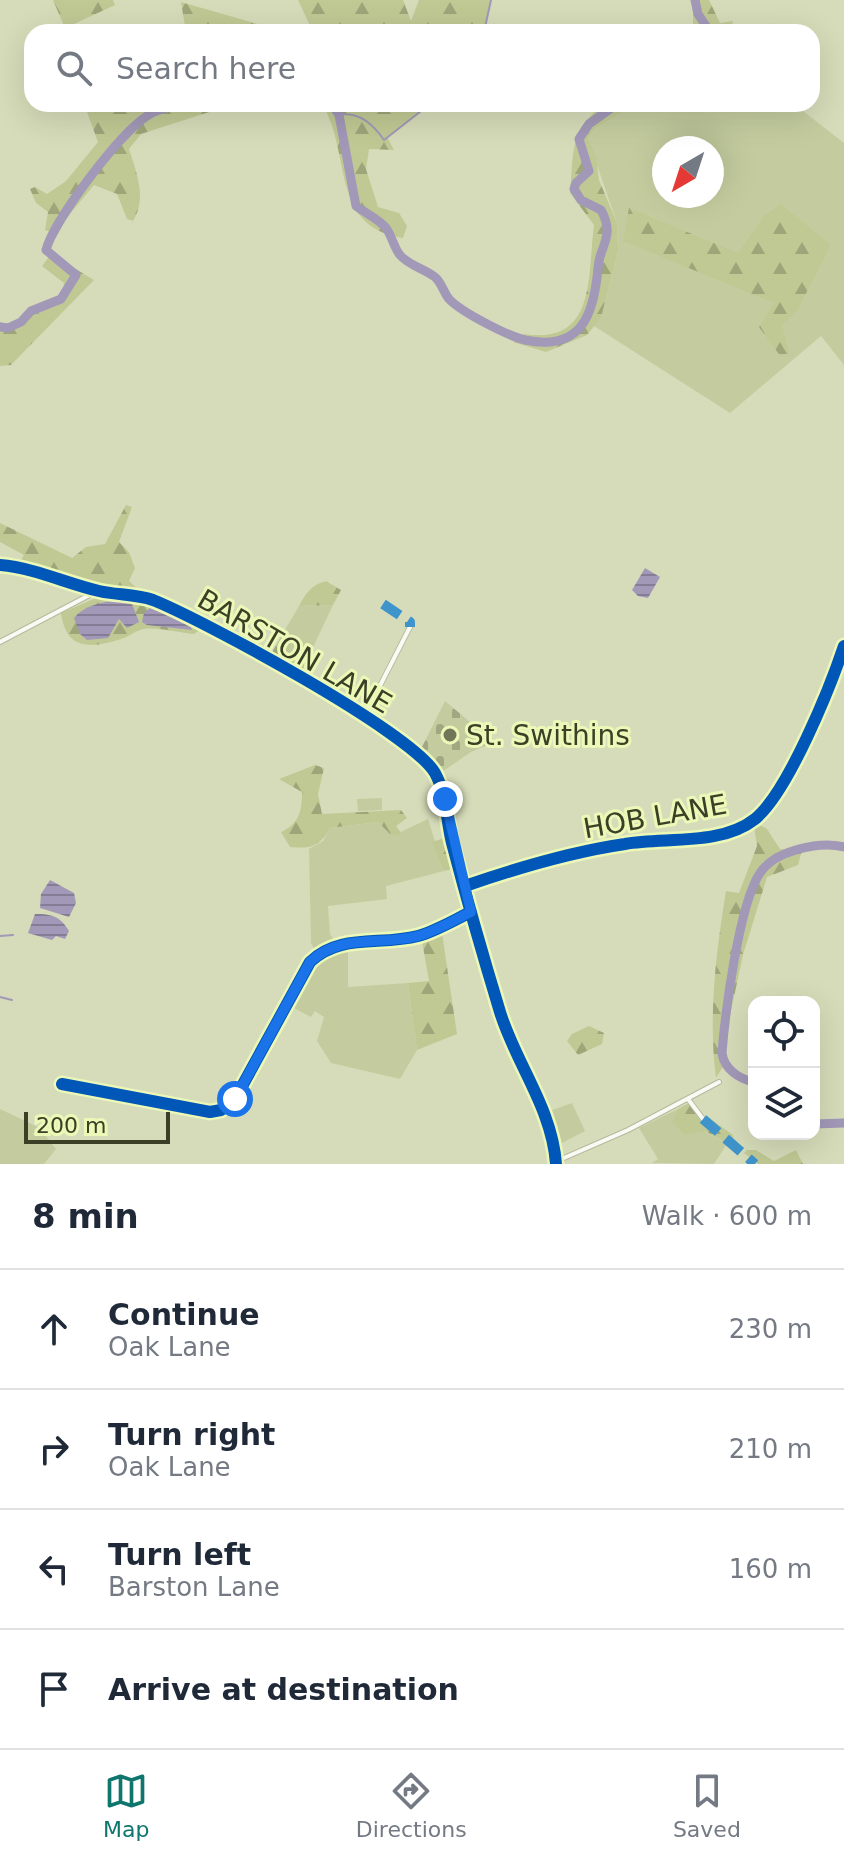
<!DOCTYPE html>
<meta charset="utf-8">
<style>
:root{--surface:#fff;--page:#f2f2f3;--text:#1f2937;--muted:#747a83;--line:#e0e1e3;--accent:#0f766e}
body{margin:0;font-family:"DejaVu Sans",sans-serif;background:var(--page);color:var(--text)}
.controls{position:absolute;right:24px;bottom:24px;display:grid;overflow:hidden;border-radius:16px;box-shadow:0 8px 32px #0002}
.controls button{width:72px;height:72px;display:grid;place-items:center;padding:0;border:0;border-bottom:2px solid var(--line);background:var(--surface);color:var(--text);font:40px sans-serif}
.compass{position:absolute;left:652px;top:136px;width:72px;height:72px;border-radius:50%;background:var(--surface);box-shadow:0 8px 32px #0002;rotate:219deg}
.scale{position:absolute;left:24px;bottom:20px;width:146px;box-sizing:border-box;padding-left:8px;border:4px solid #3b3f25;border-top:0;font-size:22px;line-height:28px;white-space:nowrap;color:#3b3f25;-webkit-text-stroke:6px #ecf8b7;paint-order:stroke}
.stop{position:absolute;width:24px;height:24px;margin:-18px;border:6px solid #1a73e8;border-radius:50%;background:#fff}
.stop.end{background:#1a73e8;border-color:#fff;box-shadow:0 2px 8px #0008}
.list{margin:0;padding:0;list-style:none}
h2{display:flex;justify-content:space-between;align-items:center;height:104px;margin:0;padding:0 32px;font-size:34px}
h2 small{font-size:26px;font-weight:400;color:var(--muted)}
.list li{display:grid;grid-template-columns:52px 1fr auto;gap:24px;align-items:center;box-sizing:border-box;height:120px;padding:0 32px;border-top:2px solid var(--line)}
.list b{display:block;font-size:30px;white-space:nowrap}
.list p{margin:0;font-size:26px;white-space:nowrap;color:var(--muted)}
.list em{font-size:26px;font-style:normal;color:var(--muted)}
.icon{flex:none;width:44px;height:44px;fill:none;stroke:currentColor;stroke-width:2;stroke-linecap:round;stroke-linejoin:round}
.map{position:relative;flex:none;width:844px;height:1164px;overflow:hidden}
.search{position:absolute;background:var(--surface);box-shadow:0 8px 32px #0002;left:24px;right:24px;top:24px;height:88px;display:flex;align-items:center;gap:20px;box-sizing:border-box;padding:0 28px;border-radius:24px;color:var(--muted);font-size:30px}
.sheet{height:584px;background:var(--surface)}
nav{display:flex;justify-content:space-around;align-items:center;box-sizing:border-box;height:112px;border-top:2px solid var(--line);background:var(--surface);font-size:22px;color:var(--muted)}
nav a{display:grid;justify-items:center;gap:4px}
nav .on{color:var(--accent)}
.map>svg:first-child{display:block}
.green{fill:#c4cc9f;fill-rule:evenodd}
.forest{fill:url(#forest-firs)}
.cemetery{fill:url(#cemetery-stones)}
.water{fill:url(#water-rules)}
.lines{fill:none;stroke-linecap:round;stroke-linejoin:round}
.stream{stroke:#a298b8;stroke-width:2}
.river{stroke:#a298b8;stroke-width:9}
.minor-casing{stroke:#b5ba9e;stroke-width:6}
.tertiary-casing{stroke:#b5ba9e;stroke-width:7}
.minor{stroke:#f9faf4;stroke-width:4}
.tertiary{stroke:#f9faf4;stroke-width:5}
.quiet{stroke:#3e94cb;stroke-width:10;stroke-dasharray:20 10;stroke-linecap:butt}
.cycleway-casing{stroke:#ecf8b7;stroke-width:17}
.cycleway{stroke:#0057b8;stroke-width:12}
.route{stroke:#1a73e8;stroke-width:10}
.poi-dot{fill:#717659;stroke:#ecf8b7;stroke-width:3}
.labels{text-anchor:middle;stroke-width:6;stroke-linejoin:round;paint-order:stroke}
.street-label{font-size:28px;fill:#3b3f25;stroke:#ecf8b7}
.poi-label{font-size:28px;fill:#3b3f25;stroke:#ecf8b7;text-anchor:start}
</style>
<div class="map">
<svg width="844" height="1164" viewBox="0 0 844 1164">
<defs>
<pattern id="forest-firs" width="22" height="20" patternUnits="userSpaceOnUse" patternTransform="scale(2)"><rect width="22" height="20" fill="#c0c994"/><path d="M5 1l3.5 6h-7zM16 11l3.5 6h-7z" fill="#9da579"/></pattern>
<pattern id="cemetery-stones" width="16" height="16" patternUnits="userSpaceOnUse" patternTransform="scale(2)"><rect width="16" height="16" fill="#c4cc9f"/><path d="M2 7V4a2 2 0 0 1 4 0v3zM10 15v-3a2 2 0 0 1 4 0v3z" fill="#a0a781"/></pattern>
<pattern id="water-rules" width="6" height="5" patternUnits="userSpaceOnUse" patternTransform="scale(2)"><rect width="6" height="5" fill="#a298b8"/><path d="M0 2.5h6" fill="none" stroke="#857d95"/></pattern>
</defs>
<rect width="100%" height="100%" fill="#d6dcb9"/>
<!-- green -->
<path class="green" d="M658,104H794L844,143V365L821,336L730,413L594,326L601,317L618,250L617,223L588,139L594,129L634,106ZM664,148H712V196H664Z
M333,605L307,660L288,655L287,636L283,633L299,606Z
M382,798V810L358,811L357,799Z
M428,819L444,871L386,886L387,899L328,906L330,934L335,942L316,952L311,943L309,849L323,841L330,828L378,822L392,836Z
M348,948V987L408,983L417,1050L400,1079L331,1063L317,1041L324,1017L315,1011L311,1017L290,1006L320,960Z
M572,1103L585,1131L556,1146L547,1112Z
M0,1109L40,1128L56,1149L44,1164H0Z
M678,1109L676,1115L727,1144L714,1164L652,1163L658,1159L639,1128Z"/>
<!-- forest -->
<path class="forest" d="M53,0H113L115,5L65,28Z
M298,0H403L411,21L419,0H491L484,32H313Z
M693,0H709L720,23L733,21L730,32H693Z
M181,2L282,31L186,32Z
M84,104H146L150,117L197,104H234L141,134L129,149C137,174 147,198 133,221L127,219L117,194L94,185L65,220L58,234L45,230L48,212L36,203L30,189L35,187L47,194L66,181L98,142Z
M322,104H430L387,137L394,150L369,149L366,169L378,207L399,213L407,226L403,238C329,227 352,152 322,104Z
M605,104H658L634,106L594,129L588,139L596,156L599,180L617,223L618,250L601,318L587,335L546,352L513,342L524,334C597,345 587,277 594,225L570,193C574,154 568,129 605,104Z
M781,204L831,245L797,311L782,325L789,353L781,357L759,327L774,303L623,241L629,208L738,253L764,216Z
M51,254L94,280L11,365L0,366V322L18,326L31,311L61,299L64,283L42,266Z
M126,505L132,507L119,542L129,552L135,568L129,581L141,592L142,605L201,629L194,634C179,633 159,627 144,629C136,630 129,637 121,639C90,649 66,650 61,613L96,598L94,585L21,560L24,555L0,542V523L72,558L86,547L105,544Z
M326,581L341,590L333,605L299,606C306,593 311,585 326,581Z
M283,633L290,644L289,655L307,660L301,673L270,656Z
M315,765L324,768L318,794L322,814L401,810L407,818L396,826L402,834L392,836L378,822L330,828C320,847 310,849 290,847L281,832C299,824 302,811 302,792L279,779Z
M757,823L767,829L780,849L802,850L798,865L767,877L743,955L721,1057L725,1063L716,1078C708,1017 716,952 726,891L739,893L757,846L754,826Z
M447,837L457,868L444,871L432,842Z
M442,933L457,1034L417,1050L408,983L429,981L422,941Z
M589,1026L604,1033L602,1044L578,1055L567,1041L572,1034Z
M689,1103L703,1121L712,1120L733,1135L734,1142L729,1145L705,1131L685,1135L672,1122L678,1109Z
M747,1150H756L774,1161L796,1150L803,1164H759L744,1153Z"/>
<!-- cemetery -->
<path class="cemetery" d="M445,701L494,742L471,752L439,774L421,749Z"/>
<!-- water -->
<path class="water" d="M645,568L660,577L648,598L638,596L632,590Z
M115,601L132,604L139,622L127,628L119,619L108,638L87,640L80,634L74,618C84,606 100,602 115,601Z
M150,608L190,625L192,630L147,625L142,622L144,613Z
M50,880L74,893L76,903L69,917L40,908L41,894Z
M35,914C52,914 60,916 69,931L65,939L56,936L52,940L28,933Z"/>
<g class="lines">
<!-- stream -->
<path class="stream" d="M484,32L491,0
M339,115C358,111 373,124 384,140L430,104
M0,936L13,935
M0,997L12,1000"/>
<!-- river -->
<path class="river" d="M695,0L698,14L710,32
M332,104L339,115L356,206C365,213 379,219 386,228C392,236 394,248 400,255C409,266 426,269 436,278C442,284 444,293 449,299C461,312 508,336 525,340C582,352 594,314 598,268C599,246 616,237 601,210L581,200L574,189L576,183L589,171L579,139L589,124L617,104
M0,327L8,328L21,322L31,311L61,299L76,275L46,250C54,220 119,134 147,116C157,109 177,105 189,104
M754,1082C739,1079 724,1069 722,1053C725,1014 739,904 760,873C775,850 820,841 844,847
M814,1124L844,1123"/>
<!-- minor casing -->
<g class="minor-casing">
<path id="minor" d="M0,642L97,591
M364,717L410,627
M465,886C517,868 570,852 625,844C665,837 721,846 755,819C788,792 830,688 844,646
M62,1084L210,1112L221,1110L235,1099L310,962C340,933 380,946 418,936C436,931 454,920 471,912
M688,1099L703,1119
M557,1161L628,1130L719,1082"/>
</g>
<!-- tertiary casing -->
<g class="tertiary-casing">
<path id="tertiary" d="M0,565C35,568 65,583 99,591C116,595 136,594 153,600C203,620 411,732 435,773C447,795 446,819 452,843C467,900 483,956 500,1012C516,1064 552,1108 556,1164"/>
</g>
<!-- minor -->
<use href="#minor" class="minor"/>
<!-- tertiary -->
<use href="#tertiary" class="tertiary"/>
<!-- quiet -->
<path class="quiet" d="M383,604L410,622V627
M703,1119L755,1164"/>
<!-- cycleway casing -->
<g class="cycleway-casing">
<path id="cycleway" d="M0,565C35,568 65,583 99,591C116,595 136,594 153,600C203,620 411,732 435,773C447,795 446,819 452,843C467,900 483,956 500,1012C516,1064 552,1108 556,1164
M465,886C517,868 570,852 625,844C665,837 721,846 755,819C788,792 830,688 844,646
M62,1084L210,1112L221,1110L235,1099L310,962C340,933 380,946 418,936C436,931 454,920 471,912"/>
</g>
<!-- cycleway -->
<use href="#cycleway" class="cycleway"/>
</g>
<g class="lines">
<!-- route -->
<path class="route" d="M235,1099L310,962C340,933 380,946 418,936C436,931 454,920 471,912L445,799"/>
</g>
<!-- markers -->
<circle class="poi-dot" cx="450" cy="735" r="8"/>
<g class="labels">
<!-- street labels -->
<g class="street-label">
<text transform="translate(295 651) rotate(30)" y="10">BARSTON LANE</text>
<text transform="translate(655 816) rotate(-10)" y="10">HOB LANE</text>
</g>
<!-- poi labels -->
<g class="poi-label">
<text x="466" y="745">St. Swithins</text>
</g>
</g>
</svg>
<div class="controls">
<button><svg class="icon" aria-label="locate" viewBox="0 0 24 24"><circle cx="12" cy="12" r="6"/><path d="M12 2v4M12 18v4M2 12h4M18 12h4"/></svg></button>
<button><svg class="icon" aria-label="layers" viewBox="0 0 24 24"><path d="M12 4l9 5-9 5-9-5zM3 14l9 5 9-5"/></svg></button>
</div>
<svg class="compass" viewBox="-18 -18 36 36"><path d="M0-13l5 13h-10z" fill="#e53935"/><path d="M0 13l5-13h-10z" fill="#747a83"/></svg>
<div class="scale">200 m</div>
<div class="stop" style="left:235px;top:1099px"></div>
<div class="stop end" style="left:445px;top:799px"></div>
<div class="search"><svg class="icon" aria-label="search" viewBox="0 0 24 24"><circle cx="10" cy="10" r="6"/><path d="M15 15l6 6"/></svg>Search here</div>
</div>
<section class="sheet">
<h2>8 min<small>Walk · 600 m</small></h2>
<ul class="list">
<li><svg class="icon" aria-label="ahead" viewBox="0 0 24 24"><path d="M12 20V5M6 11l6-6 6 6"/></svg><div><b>Continue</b><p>Oak Lane</p></div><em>230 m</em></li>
<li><svg class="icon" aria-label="right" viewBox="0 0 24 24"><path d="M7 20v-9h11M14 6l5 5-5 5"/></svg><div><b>Turn right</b><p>Oak Lane</p></div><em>210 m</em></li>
<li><svg class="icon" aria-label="left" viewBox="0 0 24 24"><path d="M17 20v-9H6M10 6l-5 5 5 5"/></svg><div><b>Turn left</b><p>Barston Lane</p></div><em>160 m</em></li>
<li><svg class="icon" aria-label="arrive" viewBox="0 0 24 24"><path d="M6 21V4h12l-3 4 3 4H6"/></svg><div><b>Arrive at destination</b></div></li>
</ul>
</section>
<nav>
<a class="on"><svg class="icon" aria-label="map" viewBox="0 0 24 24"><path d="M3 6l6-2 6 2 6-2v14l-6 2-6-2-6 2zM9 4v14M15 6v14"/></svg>Map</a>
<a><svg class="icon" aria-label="directions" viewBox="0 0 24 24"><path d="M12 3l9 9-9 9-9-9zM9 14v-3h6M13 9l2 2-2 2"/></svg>Directions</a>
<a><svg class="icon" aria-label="saved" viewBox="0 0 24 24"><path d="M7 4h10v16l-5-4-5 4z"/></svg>Saved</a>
</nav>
